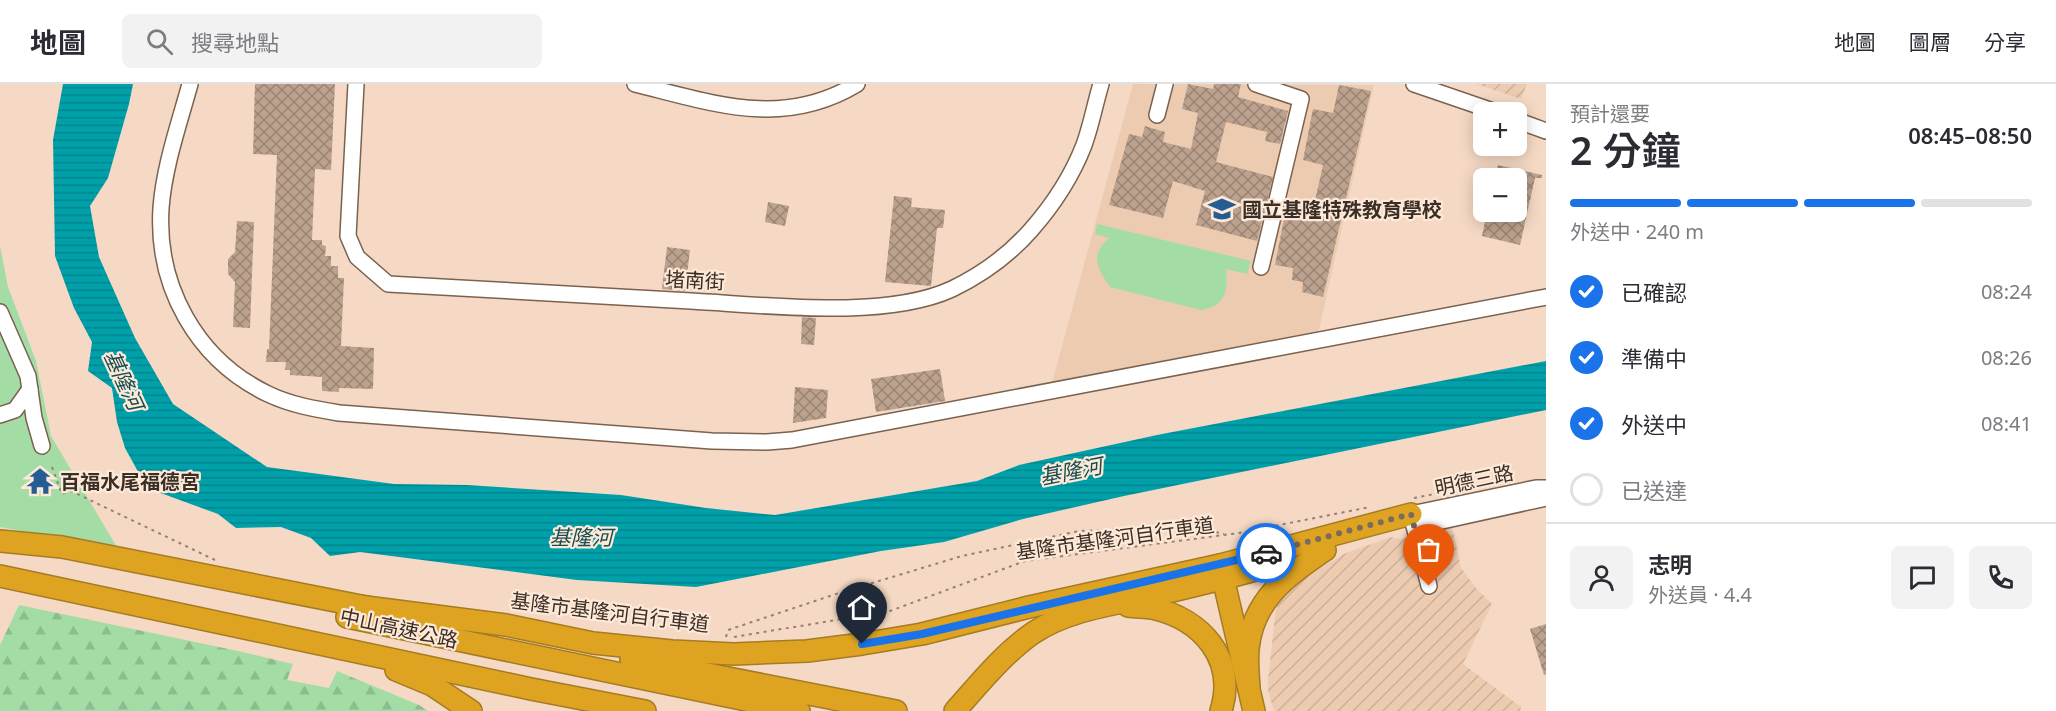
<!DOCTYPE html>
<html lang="zh-TW">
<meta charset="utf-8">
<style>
body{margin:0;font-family:"Noto Sans","Noto Sans TC",sans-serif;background:#f2f2f3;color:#2b2b33;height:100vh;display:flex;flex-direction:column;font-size:22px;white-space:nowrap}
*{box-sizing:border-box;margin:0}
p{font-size:20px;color:#7c7c81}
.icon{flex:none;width:33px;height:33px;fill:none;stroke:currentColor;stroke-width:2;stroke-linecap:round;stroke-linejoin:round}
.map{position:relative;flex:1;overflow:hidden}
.details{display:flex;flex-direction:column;background:#fff;width:510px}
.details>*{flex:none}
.controls{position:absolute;left:1473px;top:18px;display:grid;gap:12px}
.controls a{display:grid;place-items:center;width:54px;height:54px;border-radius:9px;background:#fff;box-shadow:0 3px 15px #0003;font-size:30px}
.pin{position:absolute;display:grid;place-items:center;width:51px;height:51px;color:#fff;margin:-62px -26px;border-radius:50% 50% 50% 0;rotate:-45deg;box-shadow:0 0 6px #0007}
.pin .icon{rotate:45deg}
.courier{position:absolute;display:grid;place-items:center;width:60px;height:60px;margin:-30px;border:4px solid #1a73e8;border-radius:50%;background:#fff;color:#222;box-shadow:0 2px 8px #0007}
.summary em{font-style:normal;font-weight:600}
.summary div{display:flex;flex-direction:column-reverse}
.summary{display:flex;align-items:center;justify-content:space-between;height:102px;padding:0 24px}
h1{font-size:39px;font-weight:600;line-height:45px}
.bar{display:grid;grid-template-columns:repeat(4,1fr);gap:9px 6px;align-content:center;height:72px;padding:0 24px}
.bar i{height:8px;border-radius:4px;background:#e1e1e2}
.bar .current{background:#1a73e8}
.bar p{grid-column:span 4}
.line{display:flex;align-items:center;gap:15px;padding:0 24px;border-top:2px solid #e1e1e2}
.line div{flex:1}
.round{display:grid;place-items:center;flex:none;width:63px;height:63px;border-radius:9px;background:#f2f2f3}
ol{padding:0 24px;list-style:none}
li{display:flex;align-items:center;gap:18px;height:66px}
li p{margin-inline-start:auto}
li .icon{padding:6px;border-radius:50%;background:#1a73e8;color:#fff;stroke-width:4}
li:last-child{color:#7c7c81}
li i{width:33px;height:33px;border:3px solid #e1e1e2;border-radius:50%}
header{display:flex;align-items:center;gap:36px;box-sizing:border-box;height:84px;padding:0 30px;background:#fff;border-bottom:2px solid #e1e1e2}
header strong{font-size:28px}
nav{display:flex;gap:33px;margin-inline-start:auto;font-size:21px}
.search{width:420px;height:54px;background:#f2f2f3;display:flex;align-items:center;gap:15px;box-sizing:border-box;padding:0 21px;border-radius:9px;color:#7c7c81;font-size:22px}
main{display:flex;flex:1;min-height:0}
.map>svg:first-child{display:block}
.industrial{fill:url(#industrial-furrows)}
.built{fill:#edcbb1}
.forest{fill:url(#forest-firs)}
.park{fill:#a3dca5}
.water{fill:url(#water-rules)}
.building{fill:url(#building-cross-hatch)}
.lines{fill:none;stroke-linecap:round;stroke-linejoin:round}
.minor-casing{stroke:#7a624f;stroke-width:18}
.highway-casing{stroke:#a57b23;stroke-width:24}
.path{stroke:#948173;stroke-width:2;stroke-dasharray:3 4.5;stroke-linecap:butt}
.minor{stroke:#fff;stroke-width:15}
.highway{stroke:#dea421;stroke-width:21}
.done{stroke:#7b6a5e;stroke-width:6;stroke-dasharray:0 10.8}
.route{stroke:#1a73e8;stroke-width:8}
.labels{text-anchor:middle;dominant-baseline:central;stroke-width:4.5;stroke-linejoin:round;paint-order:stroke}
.poi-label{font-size:20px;font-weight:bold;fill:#3a2f27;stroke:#fee8d7;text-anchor:start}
.street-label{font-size:20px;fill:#3a2f27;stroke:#fee8d7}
.water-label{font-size:21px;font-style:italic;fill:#164d51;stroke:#fee8d7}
</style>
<header>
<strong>地圖</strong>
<div class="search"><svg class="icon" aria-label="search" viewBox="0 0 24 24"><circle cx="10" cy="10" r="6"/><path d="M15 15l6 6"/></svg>搜尋地點</div>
<nav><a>地圖</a><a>圖層</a><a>分享</a></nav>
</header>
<main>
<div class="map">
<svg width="1546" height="627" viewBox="0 0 1546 627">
<defs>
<pattern id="industrial-furrows" width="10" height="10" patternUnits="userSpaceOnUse" patternTransform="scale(1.5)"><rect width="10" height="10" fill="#edcbb1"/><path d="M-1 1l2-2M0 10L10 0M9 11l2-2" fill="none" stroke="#ccaf98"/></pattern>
<pattern id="forest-firs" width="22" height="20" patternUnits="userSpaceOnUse" patternTransform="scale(1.5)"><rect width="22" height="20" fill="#a3dca5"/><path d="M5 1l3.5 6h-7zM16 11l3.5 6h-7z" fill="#8dbd8e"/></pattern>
<pattern id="water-rules" width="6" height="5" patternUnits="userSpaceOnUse" patternTransform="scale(1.5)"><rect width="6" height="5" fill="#00a0aa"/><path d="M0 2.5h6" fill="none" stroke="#03838a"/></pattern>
<pattern id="building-cross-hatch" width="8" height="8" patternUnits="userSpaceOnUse" patternTransform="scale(1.5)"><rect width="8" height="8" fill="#bca28e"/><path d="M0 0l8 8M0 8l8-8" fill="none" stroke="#9a8474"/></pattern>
</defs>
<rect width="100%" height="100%" fill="#f5d9c4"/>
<g class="industrial">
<polygon points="1476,0 1527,0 1521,15"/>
<polygon points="1452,442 1461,484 1476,504 1492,520 1463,580 1521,623 1520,627 1274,627 1268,607 1268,596 1275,532 1277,522 1282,512 1296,498 1346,469 1391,453 1400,455"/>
</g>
<polygon class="built" points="1133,0 1374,1 1318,250 1052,299"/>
<polygon class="forest" points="19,521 238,567 293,580 287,596 329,604 337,587 419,621 428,627 0,627 0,561"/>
<g class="park">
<path d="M1097 140 1251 177 1247 190 1226 185C1228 207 1226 221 1201 226L1110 203C1098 185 1089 171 1109 154L1095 150Z"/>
<polygon points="0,162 8,203 36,277 51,352 118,465 0,443"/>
</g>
<polygon class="water" points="63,0 133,0 129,20 108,94 90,122 99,173 135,254 173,320 267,383 394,400 467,401 621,411 706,424 775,431 977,397 1019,381 1157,351 1546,277 1546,326 1124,412 1023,435 944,458 881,467 696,503 577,496 360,468 330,472 311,454 281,443 236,444 218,430 147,404 125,364 117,338 112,304 88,287 92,258 74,224 55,172 53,56"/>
<g class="building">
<polygon points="255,0 335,0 331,86 315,85 312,156 322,156 322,161 326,162 325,172 331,172 331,182 338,182 338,194 344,194 341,262 374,264 373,305 339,304 339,308 322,307 322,293 290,291 290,286 285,286 286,278 266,278 267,265 269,265 277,71 253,70"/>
<polygon points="1188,0 1213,5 1214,0 1241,0 1238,13 1288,27 1280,60 1265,57 1267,48 1226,38 1216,78 1273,93 1257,157 1196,141 1205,107 1173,97 1163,134 1109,121 1129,50 1142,53 1145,42 1165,48 1163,58 1191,65 1198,29 1182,25"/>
<polygon points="1339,1 1371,7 1323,213 1302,208 1303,198 1292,196 1293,184 1275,181 1285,130 1311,134 1323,81 1303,76 1313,25 1333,29"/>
<polygon points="1498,81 1542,91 1542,94 1535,94 1520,161 1482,152 1487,128 1516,128 1516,94 1495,94"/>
<polygon points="894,112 912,114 911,123 945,126 943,144 937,144 931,202 885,198"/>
<polygon points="768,118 789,122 785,142 765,138"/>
<polygon points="237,137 254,138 250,244 233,243 235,198 228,190 228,175 235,168"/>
<polygon points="667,163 690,166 685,207 662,205"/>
<polygon points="802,233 816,234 814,261 801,260"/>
<polygon points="940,285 945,317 876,328 871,295"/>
<polygon points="795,303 828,306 826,334 793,339"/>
<polygon points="1546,540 1546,590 1544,591 1530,545"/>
</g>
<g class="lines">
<defs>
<g id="minor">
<path d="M190 0C179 40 164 83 161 124 156 203 197 276 268 310 291 321 315 325 339 329L712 357 767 358 792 356 1546 213"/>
<path d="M356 0 348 152 357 173 388 200C489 206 590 211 691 217 765 221 885 236 952 205 983 190 1009 171 1031 146 1053 121 1072 92 1084 61 1091 42 1095 20 1101 0"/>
<path d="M635 0C713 19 782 45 857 0"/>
<polyline points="1256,0 1301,15 1261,183"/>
<polyline points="1414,0 1496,28"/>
<polyline points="1157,31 1165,0"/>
<polyline points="1516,36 1546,47"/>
<polyline points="0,228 28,292 34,334 42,362"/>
<polyline points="0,331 15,326 30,305"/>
<polyline points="1415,443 1546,414"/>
<polyline points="1429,502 1411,430 1536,404 1546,404"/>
</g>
<g id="highway">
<polyline points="0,457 62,463 371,524"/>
<polyline points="1220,481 1254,627"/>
<polyline points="0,492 531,605 645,627"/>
<polyline points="358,522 506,541 593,559 672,567 734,570 807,567 862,560 922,550 1029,523 1220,481 1411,430"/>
<path d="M1128 522C1136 523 1144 523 1152 524 1202 535 1237 575 1221 627"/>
<polyline points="347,533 799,627"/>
<polyline points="631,575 896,627"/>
<polyline points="396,586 432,601 471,627"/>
<path d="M1249 603C1248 591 1247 578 1248 565 1253 515 1287 492 1325 466"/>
<path d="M955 627C979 600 1003 570 1033 549 1066 527 1109 521 1147 513 1186 504 1224 495 1263 484"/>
</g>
</defs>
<use href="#minor" class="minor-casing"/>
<use href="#highway" class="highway-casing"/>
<g class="path">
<polyline points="52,383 62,410 71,407 215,476"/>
<polyline points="1414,414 1491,399"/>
<polyline points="726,553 728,546 839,509 962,472 1079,447 1197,443 1224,450"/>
<polyline points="734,553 890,527 1025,477 1239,449 1370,423"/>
</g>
<use href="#minor" class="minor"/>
<use href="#highway" class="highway"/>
</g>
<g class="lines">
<polyline class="done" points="1266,469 1411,430 1429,502"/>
<polyline class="route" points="862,560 922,550 1266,469"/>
</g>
<defs>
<symbol id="school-bare" viewBox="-9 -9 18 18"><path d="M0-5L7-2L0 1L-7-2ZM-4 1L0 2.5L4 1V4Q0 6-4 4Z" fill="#255c94" stroke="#fee8d7" stroke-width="2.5" paint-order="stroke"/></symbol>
<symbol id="temple-bare" viewBox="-9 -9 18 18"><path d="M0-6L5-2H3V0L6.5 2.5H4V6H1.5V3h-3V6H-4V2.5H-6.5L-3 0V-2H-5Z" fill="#255c94" stroke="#fee8d7" stroke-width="2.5" paint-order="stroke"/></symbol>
</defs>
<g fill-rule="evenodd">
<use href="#school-bare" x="1203" y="106" width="38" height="38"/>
<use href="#temple-bare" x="21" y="378" width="38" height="38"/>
</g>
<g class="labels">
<g class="poi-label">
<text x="1242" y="125">國立基隆特殊教育學校</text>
<text x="60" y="397">百福水尾福德宮</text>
</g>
<g class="street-label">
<text transform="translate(695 196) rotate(3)">堵南街</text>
<text transform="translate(1474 396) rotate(-12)">明德三路</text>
<text transform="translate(1115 454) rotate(-8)">基隆市基隆河自行車道</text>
<text transform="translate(610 528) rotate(7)">基隆市基隆河自行車道</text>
<text transform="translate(399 544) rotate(12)">中山高速公路</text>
</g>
<g class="water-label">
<text transform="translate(124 296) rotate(65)">基隆河</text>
<text transform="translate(1071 387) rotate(-11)">基隆河</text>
<text x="581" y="453">基隆河</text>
</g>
</g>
</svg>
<div class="controls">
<a>+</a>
<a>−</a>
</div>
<div class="pin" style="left:1429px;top:502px;background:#ea580c"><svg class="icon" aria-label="bag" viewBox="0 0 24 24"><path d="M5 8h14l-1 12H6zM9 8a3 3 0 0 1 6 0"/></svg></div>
<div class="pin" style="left:862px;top:560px;background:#1f2937"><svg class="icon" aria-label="home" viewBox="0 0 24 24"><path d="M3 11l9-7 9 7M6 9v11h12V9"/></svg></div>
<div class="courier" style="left:1266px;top:469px"><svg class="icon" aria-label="car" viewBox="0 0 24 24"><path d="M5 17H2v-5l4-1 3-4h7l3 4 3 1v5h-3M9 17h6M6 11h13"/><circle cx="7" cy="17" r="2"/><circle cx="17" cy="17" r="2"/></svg></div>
</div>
<section class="details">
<div class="summary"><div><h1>2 分鐘</h1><p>預計還要</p></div><em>08:45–08:50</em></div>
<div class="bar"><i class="current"></i><i class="current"></i><i class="current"></i><i></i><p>外送中 · 240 m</p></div>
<ol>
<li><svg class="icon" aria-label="check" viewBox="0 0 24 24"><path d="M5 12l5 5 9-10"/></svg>已確認<p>08:24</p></li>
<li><svg class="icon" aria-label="check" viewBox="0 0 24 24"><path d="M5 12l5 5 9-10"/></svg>準備中<p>08:26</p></li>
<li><svg class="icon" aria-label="check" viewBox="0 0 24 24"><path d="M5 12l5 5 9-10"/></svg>外送中<p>08:41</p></li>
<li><i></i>已送達</li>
</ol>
<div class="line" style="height:108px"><a class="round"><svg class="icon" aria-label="person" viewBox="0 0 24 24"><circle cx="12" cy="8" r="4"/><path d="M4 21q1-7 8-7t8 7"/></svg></a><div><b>志明</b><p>外送員 · 4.4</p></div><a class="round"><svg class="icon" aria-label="chat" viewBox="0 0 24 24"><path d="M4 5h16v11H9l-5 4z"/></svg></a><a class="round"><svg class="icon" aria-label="phone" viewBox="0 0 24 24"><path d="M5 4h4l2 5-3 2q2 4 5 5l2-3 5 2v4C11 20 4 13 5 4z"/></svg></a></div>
</section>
</main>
